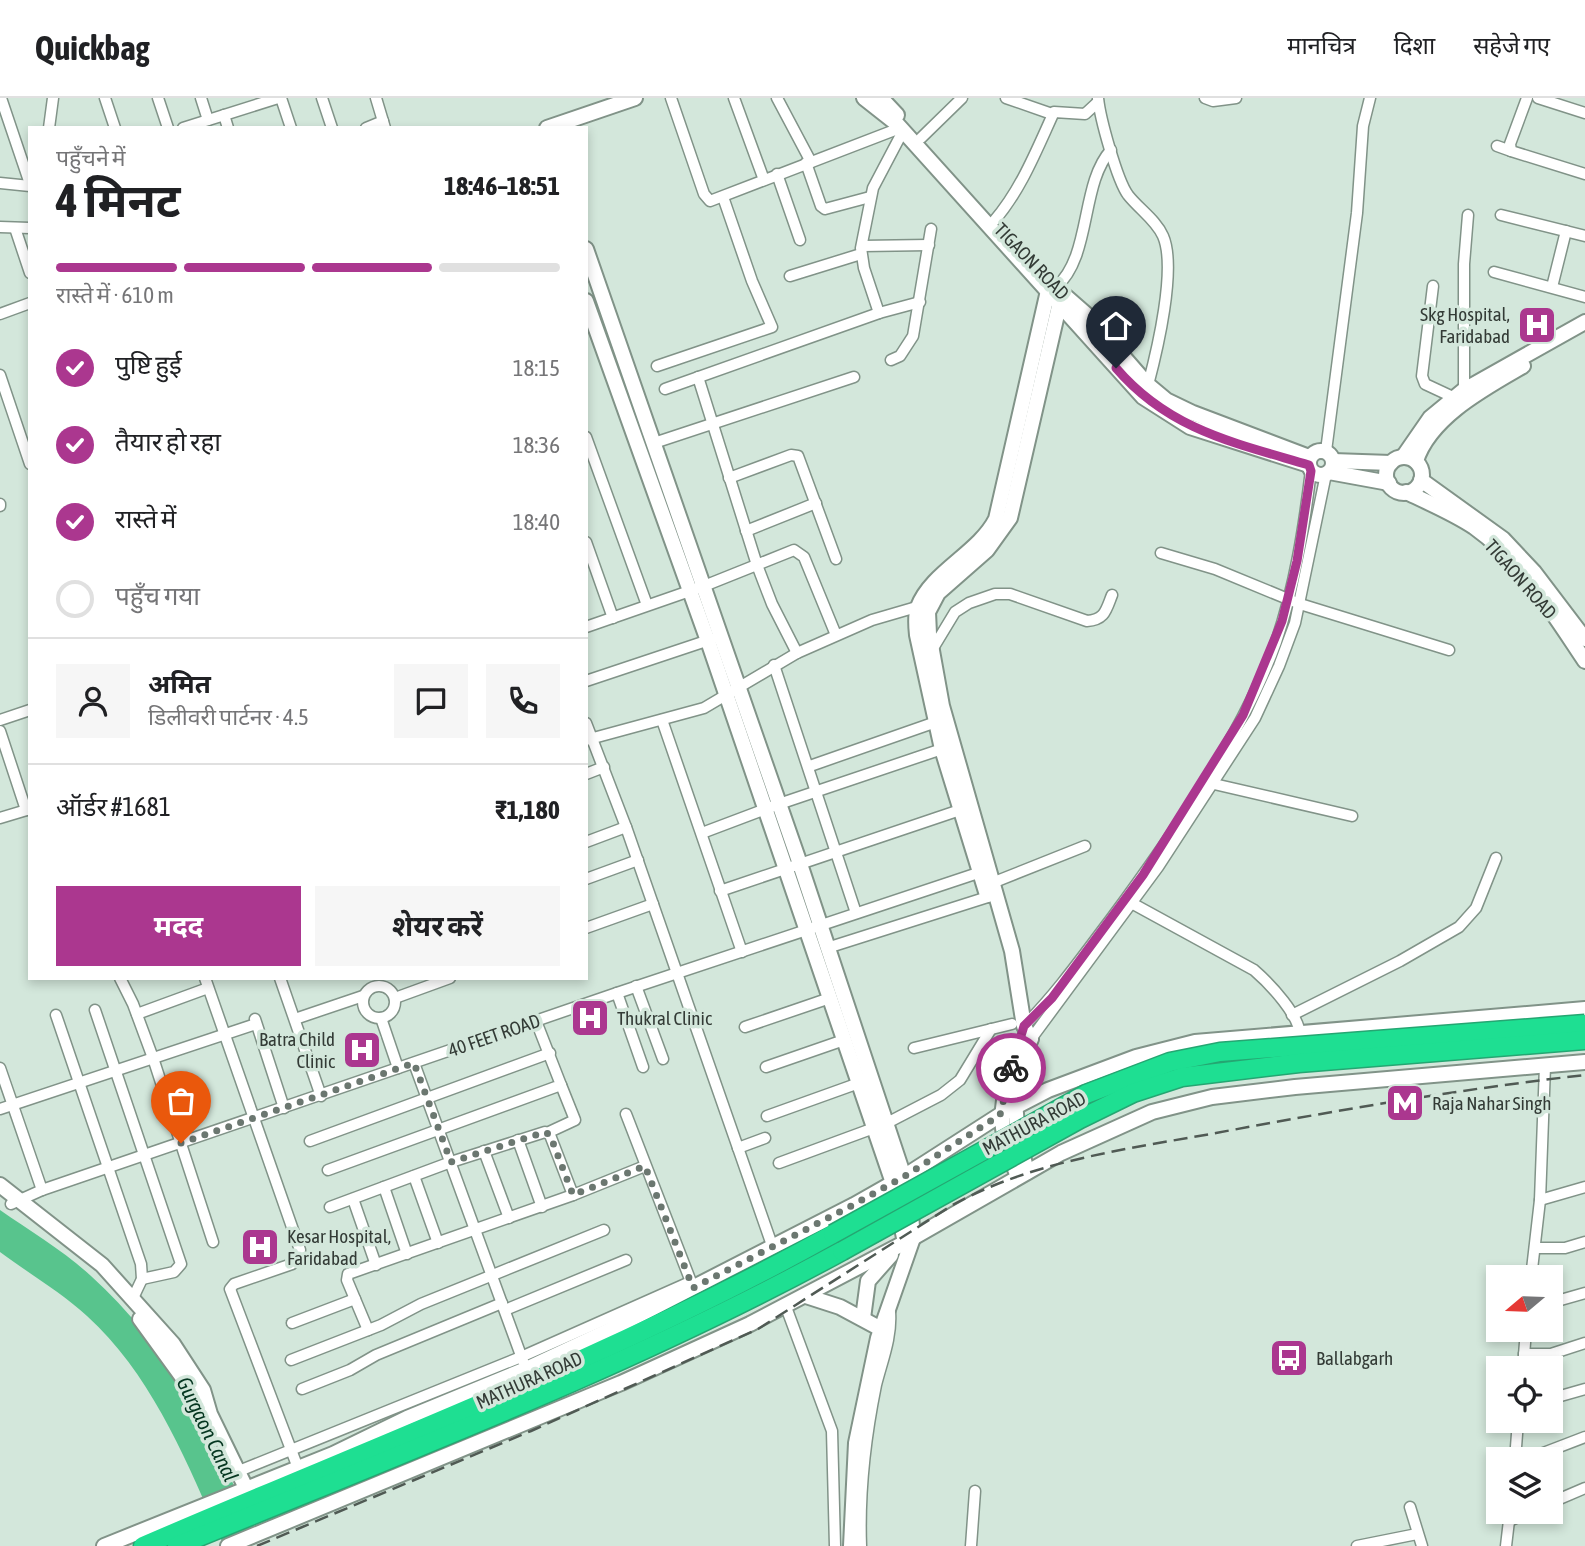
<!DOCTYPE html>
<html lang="hi">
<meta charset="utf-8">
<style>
body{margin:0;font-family:"Asap Condensed","Noto Sans Devanagari",sans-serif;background:#f6f6f6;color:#202124;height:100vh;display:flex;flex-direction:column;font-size:26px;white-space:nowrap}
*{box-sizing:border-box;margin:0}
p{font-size:23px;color:#757577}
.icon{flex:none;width:38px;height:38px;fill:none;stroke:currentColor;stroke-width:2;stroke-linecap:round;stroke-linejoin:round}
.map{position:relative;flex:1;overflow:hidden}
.drawer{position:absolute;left:28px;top:28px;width:560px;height:854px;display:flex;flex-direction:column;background:#fff;border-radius:0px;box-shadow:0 4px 10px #0003}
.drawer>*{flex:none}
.needle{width:46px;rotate:251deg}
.buttons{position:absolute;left:1486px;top:1167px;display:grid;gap:14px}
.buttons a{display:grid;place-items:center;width:77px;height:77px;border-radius:0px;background:#fff;box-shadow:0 4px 10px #0003;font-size:35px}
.pin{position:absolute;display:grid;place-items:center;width:60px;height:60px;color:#fff;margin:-72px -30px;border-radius:50% 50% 50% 0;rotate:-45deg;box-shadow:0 0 7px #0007}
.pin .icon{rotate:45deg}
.courier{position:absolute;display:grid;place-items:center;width:70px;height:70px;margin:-35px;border:5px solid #ab378f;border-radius:50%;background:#fff;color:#222;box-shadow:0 2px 9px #0007}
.head em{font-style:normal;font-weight:700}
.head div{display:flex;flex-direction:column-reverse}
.head{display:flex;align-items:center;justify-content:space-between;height:119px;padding:0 28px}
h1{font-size:46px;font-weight:700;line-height:52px}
.bar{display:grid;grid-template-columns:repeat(4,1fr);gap:10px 7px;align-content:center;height:84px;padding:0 28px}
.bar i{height:9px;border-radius:5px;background:#e0e0e0}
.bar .active{background:#ab378f}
.bar p{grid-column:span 4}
.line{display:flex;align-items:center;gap:18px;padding:0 28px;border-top:2px solid #e0e0e0}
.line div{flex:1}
.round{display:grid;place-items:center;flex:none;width:74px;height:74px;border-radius:0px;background:#f6f6f6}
ol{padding:0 28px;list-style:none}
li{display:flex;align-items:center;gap:21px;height:77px}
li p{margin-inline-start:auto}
li .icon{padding:7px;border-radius:50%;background:#ab378f;color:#fff;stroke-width:4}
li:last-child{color:#757577}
li i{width:38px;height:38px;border:4px solid #e0e0e0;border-radius:50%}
.action{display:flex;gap:14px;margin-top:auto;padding:14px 28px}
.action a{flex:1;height:80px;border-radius:0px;background:#ab378f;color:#fff;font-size:28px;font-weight:700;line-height:80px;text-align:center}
.action a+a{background:#f6f6f6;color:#202124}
header{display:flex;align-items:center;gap:42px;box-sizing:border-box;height:98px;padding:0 35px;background:#fff;border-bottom:2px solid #e0e0e0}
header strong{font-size:33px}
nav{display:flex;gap:38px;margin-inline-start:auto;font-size:24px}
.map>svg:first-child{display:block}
.water{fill:#58c48d}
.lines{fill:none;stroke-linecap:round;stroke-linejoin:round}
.street-casing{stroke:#819388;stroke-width:13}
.secondary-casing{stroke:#819388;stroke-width:18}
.highway-casing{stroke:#25a672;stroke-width:21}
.street{stroke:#fff;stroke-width:10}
.secondary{stroke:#fff;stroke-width:14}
.highway{stroke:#1edf92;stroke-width:18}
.rail{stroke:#505a54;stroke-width:2.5;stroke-dasharray:14 7;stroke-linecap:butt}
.highway-bridge-casing{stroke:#25a672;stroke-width:21;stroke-linecap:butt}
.highway-bridge{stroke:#1edf92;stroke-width:18}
.done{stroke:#6b7770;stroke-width:7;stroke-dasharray:0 12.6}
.route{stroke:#ab378f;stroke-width:9}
.labels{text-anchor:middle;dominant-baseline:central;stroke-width:7;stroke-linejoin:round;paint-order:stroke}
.street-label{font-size:19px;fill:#333b36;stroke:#d3e7db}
.poi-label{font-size:19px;fill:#333b36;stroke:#d3e7db;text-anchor:start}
.water-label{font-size:21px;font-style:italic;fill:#053620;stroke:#d3e7db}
</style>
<header>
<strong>Quickbag</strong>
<nav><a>मानचित्र</a><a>दिशा</a><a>सहेजे गए</a></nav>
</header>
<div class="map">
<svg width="1585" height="1448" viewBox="0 0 1585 1448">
<rect width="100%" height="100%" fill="#d3e7db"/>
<path class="water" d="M0 1112C30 1133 64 1153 91 1178 170 1249 213 1342 257 1436L224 1448C188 1367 154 1279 87 1218 61 1194 28 1175 0 1154Z"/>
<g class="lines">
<defs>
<g id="street">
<polyline points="1,0 30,86"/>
<polyline points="105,0 115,30"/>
<polyline points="158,0 168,30"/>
<polyline points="201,0 208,22"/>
<polyline points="281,0 291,30"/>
<polyline points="322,0 332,30"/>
<polyline points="376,0 385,30"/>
<polyline points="671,0 704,96 710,103 900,30"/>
<polyline points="734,0 764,82"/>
<polyline points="777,0 811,64"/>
<polyline points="1006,0 1052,16"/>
<path d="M1098 0C1100 20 1117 82 1128 97 1139 111 1156 122 1163 138 1177 170 1157 253 1148 287"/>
<polyline points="1205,0 1213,3 1236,0"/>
<polyline points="1527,0 1510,46 1511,53 1585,76"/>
<polyline points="1538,0 1585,15"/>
<polyline points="224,17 228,30"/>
<polyline points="49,30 53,0"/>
<polyline points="183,30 278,0"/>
<polyline points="366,30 383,23"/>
<polyline points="921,40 962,0"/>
<polyline points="1497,48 1511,53"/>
<polyline points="806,65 821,108 825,111 870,99"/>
<polyline points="777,76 800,142"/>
<polyline points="0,85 30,88"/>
<polyline points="1501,117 1585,138"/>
<path d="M994 123C1021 92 1037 51 1054 14L1085 16 1098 4"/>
<polyline points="0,129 30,130"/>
<polyline points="15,130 30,175"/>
<polyline points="862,148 929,147"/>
<polyline points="1494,174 1585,199"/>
<polyline points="790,178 861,156"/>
<polyline points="1433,188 1422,278 1425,286 1455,300"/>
<path d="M1056 189C1092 158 1080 86 1111 52"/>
<polyline points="1552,189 1566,133"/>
<polyline points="879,215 864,170 861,150 873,90 903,33"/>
<polyline points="0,216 30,205"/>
<polyline points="891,262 900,258 913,238 931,131"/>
<polyline points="657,268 772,229 752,183 723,99"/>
<polyline points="0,277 30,366"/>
<polyline points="698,279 757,467 772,506 797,555"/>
<polyline points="665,291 879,215 920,204"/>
<polyline points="1464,292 1464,166 1468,117"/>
<polyline points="586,339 647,507"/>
<polyline points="654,345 854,279"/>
<polyline points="1326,353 1357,115 1363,28 1370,0"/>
<polyline points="729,380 791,357 798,358 836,461"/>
<polyline points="0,406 0,408"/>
<polyline points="746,433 816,405"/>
<polyline points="586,444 613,520"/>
<polyline points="1161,455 1215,471 1300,506 1449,552"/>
<polyline points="586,529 704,488 794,452 804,459 836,537"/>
<path d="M932 552 955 514 969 505 995 496H1010L1087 523C1105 522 1106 512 1112 497"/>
<polyline points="774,567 856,815"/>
<polyline points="586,583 712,541"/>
<polyline points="0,622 30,612"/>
<polyline points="662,622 742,854"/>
<polyline points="586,625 626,729 773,1150"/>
<polyline points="0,633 26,712"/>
<polyline points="586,642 704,610 797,555 872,522 920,508"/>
<polyline points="810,668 936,624"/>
<polyline points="586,676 604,669"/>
<polyline points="1214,686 1352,718"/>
<polyline points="0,720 30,711"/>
<polyline points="702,735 779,706 942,651"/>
<polyline points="586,744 626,729"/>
<polyline points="586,781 638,762"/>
<polyline points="992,785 1085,748"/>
<polyline points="720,793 960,712"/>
<path d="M1126 802 1254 872C1269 885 1302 919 1300 940"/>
<polyline points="586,830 653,806"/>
<polyline points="827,850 994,797"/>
<polyline points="120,880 133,906 153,960 213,1144"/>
<polyline points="205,880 300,1152 299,1160 292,1166 234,1186 230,1191 298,1370"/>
<polyline points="280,880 321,998"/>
<circle cx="379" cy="904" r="16"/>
<polyline points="636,888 663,961"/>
<polyline points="617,895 643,969"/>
<polyline points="395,900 450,880"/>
<polyline points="95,912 181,1166 174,1174 142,1181"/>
<polyline points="137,916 208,890"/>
<polyline points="56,917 141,1166 142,1181 133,1200"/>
<polyline points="1292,917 1400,863 1459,829 1476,810 1496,760"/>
<polyline points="381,920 398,970"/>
<polyline points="255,921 284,1010"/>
<polyline points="295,921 363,898"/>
<path d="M1024 928C1057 895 1083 858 1111 821 1170 741 1243 637 1276 544 1295 488 1304 430 1311 372"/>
<polyline points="745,929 830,900"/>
<polyline points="1031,941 1158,769 1255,620 1279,568 1295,525 1326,376"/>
<polyline points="914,950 1012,926"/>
<polyline points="414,965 523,1263"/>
<polyline points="766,969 844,942"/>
<polyline points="0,970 42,1092"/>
<polyline points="0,1011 256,926"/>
<polyline points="626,1016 693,1189"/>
<polyline points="767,1018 859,985"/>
<polyline points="887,1025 941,997 960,982 991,931"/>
<polyline points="547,1035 575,1022 561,987"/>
<polyline points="518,1042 542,1109"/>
<polyline points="310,1043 550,955"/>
<polyline points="738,1050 765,1040"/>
<polyline points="484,1053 509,1120"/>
<polyline points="779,1065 874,1030"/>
<polyline points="328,1072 561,987 536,923"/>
<polyline points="414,1078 438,1145"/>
<polyline points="384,1089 407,1156"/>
<polyline points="353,1101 376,1167"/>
<polyline points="1540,1102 1585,1089"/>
<polyline points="11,1106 42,1092 617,895 984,773"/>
<polyline points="330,1109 451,1064 545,1034 550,1037 573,1097"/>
<polyline points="1535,1150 1565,1150 1585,1144"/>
<polyline points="1531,1180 1540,1102 1545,968"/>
<polyline points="1550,1205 1585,1195"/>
<polyline points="786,1209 832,1333 835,1448"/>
<polyline points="505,1212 626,1162"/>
<polyline points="292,1225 355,1201"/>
<polyline points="368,1232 347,1182 348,1176 573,1097 645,1068"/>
<polyline points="1524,1256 1551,1256 1585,1245"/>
<polyline points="291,1262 381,1227 421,1206 604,1132"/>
<polyline points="1523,1270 1526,1232"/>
<polyline points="302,1291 350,1272 376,1257 502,1205"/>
<polyline points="1550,1301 1585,1291"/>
<polyline points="1515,1362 1518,1323"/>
<polyline points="1525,1362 1585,1339"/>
<polyline points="239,1373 521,1259 690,1184"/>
<polyline points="1550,1405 1585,1390"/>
<polyline points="1410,1409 1422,1448"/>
<polyline points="1509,1423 1530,1414"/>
<path d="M861 1448C859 1394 865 1341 876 1287 882 1263 892 1239 890 1214"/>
<polyline points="971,1448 975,1393"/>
<polyline points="1357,1448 1417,1436"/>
<polyline points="1506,1448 1510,1414"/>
</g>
<g id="secondary">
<polyline points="864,0 897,26 1143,299 1190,329 1309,367"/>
<polyline points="881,0 897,17"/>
<polyline points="547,30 635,0"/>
<polyline points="586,151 800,766 906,1085"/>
<polyline points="1055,189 1087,217 1148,287 1166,302 1193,315 1309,359"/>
<polyline points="586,203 708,543 893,1085 906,1150"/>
<circle cx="1321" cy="365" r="12"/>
<polyline points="1403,359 1430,320 1464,292 1585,224"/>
<circle cx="1404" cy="377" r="18"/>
<polyline points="1333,363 1391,365"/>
<path d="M1416 363C1430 319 1485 290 1523 268"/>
<polyline points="1329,374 1389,385"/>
<polyline points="1421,382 1503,441 1534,474 1585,541"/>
<path d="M1406 394C1429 405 1453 415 1474 429 1521 462 1554 517 1585 563"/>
<path d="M987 797 942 651 917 537C916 528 915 518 918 509 931 474 979 455 996 421L1050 184"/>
<path d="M1009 979C997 1024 1002 1037 1018 1079"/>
<path d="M1027 1074C1015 1029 1007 984 1031 941L1024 928 1012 853 942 608 929 536 928 514 938 495 987 452 1010 420 1062 195"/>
<polyline points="0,1087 102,1167 173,1246 203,1292 210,1316 246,1390"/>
<polyline points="806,1198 840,1209 881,1231"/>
<polyline points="863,1220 868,1183 891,1157"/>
<polyline points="140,1221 206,1312"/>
<polyline points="104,1448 333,1356 407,1320 526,1271 618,1228 854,1107 905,1078 1000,1017 1048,992 1136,959 1195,944 1585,911"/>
<polyline points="228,1448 621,1285 750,1226 904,1145 1061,1055 1152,1014 1212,999 1295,989 1585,964"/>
<polyline points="851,1448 856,1345 878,1240 913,1140 910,1105"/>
</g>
<g id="highway">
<path d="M143 1448C374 1348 613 1259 833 1136"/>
<path d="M177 1448C400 1356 630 1269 842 1153"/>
</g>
</defs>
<use href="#street" class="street-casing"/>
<use href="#secondary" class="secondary-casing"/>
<use href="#highway" class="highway-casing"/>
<use href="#street" class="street"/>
<use href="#secondary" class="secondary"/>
<use href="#highway" class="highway"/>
<path class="rail" d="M257 1448 531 1333 758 1231 951 1108C1031 1063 1127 1051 1216 1035 1339 1012 1461 991 1585 977"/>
<defs>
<g id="highway-bridge">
<polyline points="833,1136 1086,996 1170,964 1220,954 1585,926"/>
<polyline points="842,1153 1080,1021 1133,995 1182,979 1299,965 1585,942"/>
</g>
</defs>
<use href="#highway-bridge" class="highway-bridge-casing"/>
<use href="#highway-bridge" class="highway-bridge"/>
</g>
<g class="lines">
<polyline class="done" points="181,1045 414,965 451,1064 545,1034 550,1037 573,1097 645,1068 693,1190 853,1107 905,1078 1000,1017 1011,970"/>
<path class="route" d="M1011 970 1024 928 1052 900 1143 777 1243 617 1282 523 1297 463 1311 373 1309 367C1235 345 1169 332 1116 270"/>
</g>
<defs>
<symbol id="hospital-square" viewBox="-11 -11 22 22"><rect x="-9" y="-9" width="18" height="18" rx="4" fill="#ab378f" stroke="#d3e7db"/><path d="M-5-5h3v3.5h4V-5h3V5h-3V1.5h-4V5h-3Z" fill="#fff"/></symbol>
<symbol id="metro-square" viewBox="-11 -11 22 22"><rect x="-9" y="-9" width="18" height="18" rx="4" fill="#ab378f" stroke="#d3e7db"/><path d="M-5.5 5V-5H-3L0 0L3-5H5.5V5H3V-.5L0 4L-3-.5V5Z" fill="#fff"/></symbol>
<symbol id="bus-square" viewBox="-11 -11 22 22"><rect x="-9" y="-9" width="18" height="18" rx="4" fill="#ab378f" stroke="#d3e7db"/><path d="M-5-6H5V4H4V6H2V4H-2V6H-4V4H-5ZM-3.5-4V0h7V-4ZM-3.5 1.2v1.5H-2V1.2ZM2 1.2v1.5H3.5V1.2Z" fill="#fff"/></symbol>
</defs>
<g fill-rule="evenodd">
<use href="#hospital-square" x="1515" y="205" width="44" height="44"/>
<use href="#hospital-square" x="568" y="898" width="44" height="44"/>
<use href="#hospital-square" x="340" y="930" width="44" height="44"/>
<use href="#metro-square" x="1383" y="983" width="44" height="44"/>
<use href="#hospital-square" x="238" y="1127" width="44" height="44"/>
<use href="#bus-square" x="1267" y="1238" width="44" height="44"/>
</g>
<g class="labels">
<g class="street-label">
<text transform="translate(1032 163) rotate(46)">TIGAON ROAD</text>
<text transform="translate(1521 481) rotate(49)">TIGAON ROAD</text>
<text transform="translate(494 937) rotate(-19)">40 FEET ROAD</text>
<text transform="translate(1034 1025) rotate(-28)">MATHURA ROAD</text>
<text transform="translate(529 1282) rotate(-24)">MATHURA ROAD</text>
</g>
<g class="poi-label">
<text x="1510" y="216" text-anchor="end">Skg Hospital,<tspan x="1510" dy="22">Faridabad</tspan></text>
<text x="617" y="920">Thukral Clinic</text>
<text x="335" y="941" text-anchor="end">Batra Child<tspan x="335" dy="22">Clinic</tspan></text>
<text x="1432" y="1005">Raja Nahar Singh</text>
<text x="287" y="1138">Kesar Hospital,<tspan x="287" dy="22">Faridabad</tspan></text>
<text x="1316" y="1260">Ballabgarh</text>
</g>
<g class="water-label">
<text transform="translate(208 1331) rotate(64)">Gurgaon Canal</text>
</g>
</g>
</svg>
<div class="buttons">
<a><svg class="needle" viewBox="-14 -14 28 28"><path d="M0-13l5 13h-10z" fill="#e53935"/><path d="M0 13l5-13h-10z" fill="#757577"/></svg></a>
<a><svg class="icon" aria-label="locate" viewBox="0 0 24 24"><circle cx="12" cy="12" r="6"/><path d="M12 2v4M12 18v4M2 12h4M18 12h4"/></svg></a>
<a><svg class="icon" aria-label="layers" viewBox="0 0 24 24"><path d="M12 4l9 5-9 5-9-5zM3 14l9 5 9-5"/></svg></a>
</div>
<div class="pin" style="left:181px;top:1045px;background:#ea580c"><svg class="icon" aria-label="bag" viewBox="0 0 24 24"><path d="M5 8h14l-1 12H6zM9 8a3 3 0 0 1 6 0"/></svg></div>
<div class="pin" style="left:1116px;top:270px;background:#1f2937"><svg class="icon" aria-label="home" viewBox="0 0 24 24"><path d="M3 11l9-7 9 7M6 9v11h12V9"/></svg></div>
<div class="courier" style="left:1011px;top:970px"><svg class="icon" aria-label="bike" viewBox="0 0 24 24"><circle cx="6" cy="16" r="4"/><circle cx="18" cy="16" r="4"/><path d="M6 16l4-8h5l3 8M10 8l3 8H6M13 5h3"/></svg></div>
<section class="drawer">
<div class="head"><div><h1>4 मिनट</h1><p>पहुँचने में</p></div><em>18:46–18:51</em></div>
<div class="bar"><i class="active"></i><i class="active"></i><i class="active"></i><i></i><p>रास्ते में · 610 m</p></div>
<ol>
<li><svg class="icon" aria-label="check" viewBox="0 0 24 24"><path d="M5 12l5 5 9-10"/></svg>पुष्टि हुई<p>18:15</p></li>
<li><svg class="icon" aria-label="check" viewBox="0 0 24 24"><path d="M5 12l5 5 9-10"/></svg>तैयार हो रहा<p>18:36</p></li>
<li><svg class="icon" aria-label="check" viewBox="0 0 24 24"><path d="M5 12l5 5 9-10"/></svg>रास्ते में<p>18:40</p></li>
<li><i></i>पहुँच गया</li>
</ol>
<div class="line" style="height:126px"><a class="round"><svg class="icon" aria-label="person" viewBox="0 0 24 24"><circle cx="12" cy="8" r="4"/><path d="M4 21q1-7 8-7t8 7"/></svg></a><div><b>अमित</b><p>डिलीवरी पार्टनर · 4.5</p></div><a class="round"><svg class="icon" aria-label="chat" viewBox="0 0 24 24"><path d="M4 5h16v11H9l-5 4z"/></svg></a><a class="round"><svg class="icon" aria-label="phone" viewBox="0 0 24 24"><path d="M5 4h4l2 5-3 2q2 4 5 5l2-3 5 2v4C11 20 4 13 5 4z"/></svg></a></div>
<div class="line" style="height:91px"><div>ऑर्डर #1681</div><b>₹1,180</b></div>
<div class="action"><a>मदद</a><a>शेयर करें</a></div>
</section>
</div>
